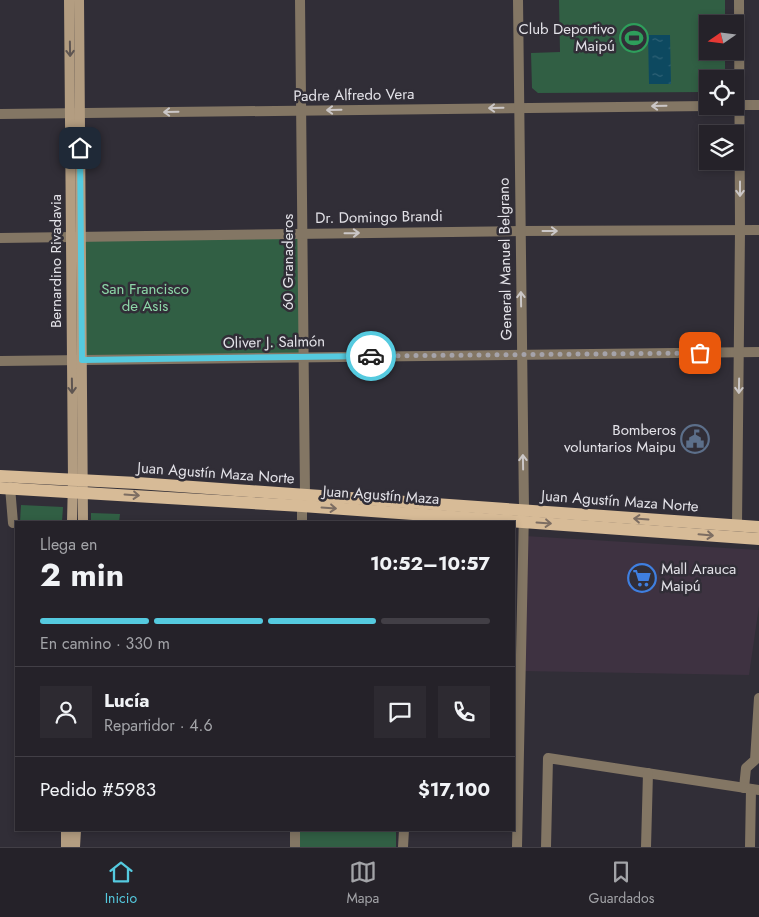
<!DOCTYPE html>
<html lang="es">
<meta charset="utf-8">
<style>
body{margin:0;font-family:Jost,sans-serif;background:#2d2a31;color:#f1f3f6;height:100vh;display:flex;flex-direction:column;font-size:19px;white-space:nowrap}
*{box-sizing:border-box;margin:0}
p{font-size:16px;color:#a3a4a8}
.icon{flex:none;width:28px;height:28px;fill:none;stroke:currentColor;stroke-width:2;stroke-linecap:round;stroke-linejoin:round}
.map{position:relative;flex:1;overflow:hidden}
.panel{position:absolute;left:15px;top:521px;width:500px;height:310px;display:flex;flex-direction:column;background:#252229;border-radius:0px;box-shadow:0 2px 8px #0003,0 0 0 1px #423f46}
.panel>*{flex:none}
.needle{width:32px;rotate:256deg}
.tools{position:absolute;left:699px;top:15px;display:grid;gap:10px}
.tools a{display:grid;place-items:center;width:45px;height:45px;border-radius:0px;background:#252229;box-shadow:0 2px 8px #0003,0 0 0 1px #423f46;font-size:25px}
.pin{position:absolute;display:grid;place-items:center;width:42px;height:42px;color:#fff;margin:-21px;border-radius:10px;box-shadow:0 2px 8px #0006}
.courier{position:absolute;display:grid;place-items:center;width:50px;height:50px;margin:-25px;border:4px solid #55cadf;border-radius:50%;background:#fff;color:#222;box-shadow:0 1px 6px #0007}
.headline em{font-style:normal;font-weight:700}
.headline div{display:flex;flex-direction:column-reverse}
.headline{display:flex;align-items:center;justify-content:space-between;height:85px;padding:0 25px}
h1{font-size:32px;font-weight:700;line-height:38px}
.bar{display:grid;grid-template-columns:repeat(4,1fr);gap:8px 5px;align-content:center;height:60px;padding:0 25px}
.bar i{height:6px;border-radius:4px;background:#423f46}
.bar .active{background:#55cadf}
.bar p{grid-column:span 4}
.line{display:flex;align-items:center;gap:12px;padding:0 25px;border-top:1px solid #423f46}
.line div{flex:1}
.round{display:grid;place-items:center;flex:none;width:52px;height:52px;border-radius:0px;background:#2d2a31}
.tabs{display:flex;justify-content:space-around;align-items:center;height:70px;border-top:1px solid #423f46;background:#252229;font-size:14px;color:#a3a4a8}
.tabs a{display:grid;justify-items:center;gap:2px}
.tabs .active{color:#55cadf}
.map>svg:first-child{display:block}
.commercial{fill:#3e3241}
.green{fill:#315f44}
.water{fill:url(#water-ripples)}
.lines{fill:none;stroke-linecap:round;stroke-linejoin:round}
.street{stroke:#837664;stroke-width:10}
.secondary{stroke:#b39d81;stroke-width:10}
.primary{stroke:#d7bb97;stroke-width:12}
.oneway{stroke:#5e5551}
.oneway2{stroke:#cbc7c7}
.oneway3{stroke:#7c6d62}
.done{stroke:#a5a3aa;stroke-width:5;stroke-dasharray:0 9}
.route{stroke:#55cadf;stroke-width:6}
.labels{text-anchor:middle;dominant-baseline:central;stroke-width:5;stroke-linejoin:round;paint-order:stroke}
.poi-label{font-size:15px;fill:#e3e2e8;stroke:#312e37;text-anchor:end}
.street-label{font-size:15px;fill:#e3e2e8;stroke:#312e37}
.park-label{font-size:15px;fill:#8dd7a8;stroke:#312e37}
</style>
<div class="map">
<svg width="759" height="847" viewBox="0 0 759 847">
<defs>
<pattern id="water-ripples" width="26" height="14" patternUnits="userSpaceOnUse" patternTransform="scale(1.25)"><rect width="26" height="14" fill="#0d4960"/><path d="M2 4q2-2 4 0t4 0M15 11q2-2 4 0t4 0" fill="none" stroke="#306377"/></pattern>
</defs>
<rect width="100%" height="100%" fill="#312e37"/>
<polygon class="commercial" points="525,536 759,550 759,606 749,675 522,671"/>
<g class="green">
<polygon points="559,0 725,0 725,24 708,24 708,51 725,51 725,79 708,79 707,92 538,93 532,88 531,53 560,52"/>
<polygon points="303,233 304,356 82,360 81,236"/>
<polygon points="21,505 63,507 62,522 20,522"/>
<polygon points="91,513 120,514 119,522 91,522"/>
<polygon points="296,830 396,830 396,847 295,847"/>
</g>
<polygon class="water" points="648,35 670,35 671,84 649,84"/>
<g class="lines">
<g class="street">
<polyline points="300,0 305,495 302,506 302,522"/>
<polyline points="735,105 759,105"/>
<polyline points="0,114 708,106"/>
<polyline points="0,238 520,231 759,230"/>
<polyline points="0,361 759,352"/>
<polyline points="10,487 13,523"/>
<polyline points="737,525 740,230 739,0"/>
<polyline points="744,788 746,768 755,760 759,698"/>
<polyline points="295,847 295,830"/>
<polyline points="403,847 404,830"/>
<polyline points="517,847 524,511 518,0"/>
<polyline points="546,847 548,758 759,790"/>
<polyline points="646,847 648,773"/>
<polyline points="750,847 751,789"/>
</g>
<g class="secondary">
<polyline points="69,0 73,480 72,522"/>
<polyline points="79,0 83,522"/>
<polyline points="66,847 66,830"/>
<polyline points="75,847 76,830"/>
</g>
<g class="primary">
<polyline points="0,476 137,483 759,527"/>
<polyline points="0,488 302,506 759,539"/>
</g>
</g>
<defs><path id="oneway-shaft" d="M-6 0H5M1.5-3L5.5 0L1.5 3" fill="none" stroke-width="1.6" stroke-linecap="round" stroke-linejoin="round" transform="scale(1.25)"/></defs>
<g class="oneway">
<use href="#oneway-shaft" transform="translate(70 49) rotate(89)"/>
<use href="#oneway-shaft" transform="translate(72 386) rotate(89)"/>
</g>
<g class="oneway2">
<use href="#oneway-shaft" transform="translate(659 106) rotate(179)"/>
<use href="#oneway-shaft" transform="translate(496 108) rotate(179)"/>
<use href="#oneway-shaft" transform="translate(334 110) rotate(179)"/>
<use href="#oneway-shaft" transform="translate(171 112) rotate(179)"/>
<use href="#oneway-shaft" transform="translate(740 189) rotate(90)"/>
<use href="#oneway-shaft" transform="translate(550 231)"/>
<use href="#oneway-shaft" transform="translate(352 233) rotate(-1)"/>
<use href="#oneway-shaft" transform="translate(521 299) rotate(-91)"/>
<use href="#oneway-shaft" transform="translate(739 386) rotate(91)"/>
<use href="#oneway-shaft" transform="translate(523 462) rotate(-91)"/>
</g>
<g class="oneway3">
<use href="#oneway-shaft" transform="translate(132 495) rotate(4)"/>
<use href="#oneway-shaft" transform="translate(329 508) rotate(4)"/>
<use href="#oneway-shaft" transform="translate(641 519) rotate(-176)"/>
<use href="#oneway-shaft" transform="translate(544 523) rotate(4)"/>
<use href="#oneway-shaft" transform="translate(706 535) rotate(5)"/>
</g>
<g class="lines">
<polyline class="done" points="371,356 700,353"/>
<polyline class="route" points="80,148 82,360 371,356"/>
</g>
<defs>
<symbol id="stadium-ring" viewBox="-11 -11 22 22"><circle r="9.5" fill="#312e37" stroke="#2e9e5b" stroke-width="1.5"/><path d="M0-5a6.5 5 0 1 0 0 10a6.5 5 0 1 0 0-10ZM-3.5-1.8h7v3.6h-7Z" fill="#2e9e5b"/></symbol>
<symbol id="civic-ring" viewBox="-11 -11 22 22"><circle r="9.5" fill="#312e37" stroke="#5c6f8a" stroke-width="1.5"/><path d="M-.6-6.5H3V-4.5H.6V-3L4-1V1h2V6H-6V1h2V-1L-.6-3ZM-1.2 2.5V6h2.4V2.5Z" fill="#5c6f8a"/></symbol>
<symbol id="supermarket-ring" viewBox="-11 -11 22 22"><circle r="9.5" fill="#312e37" stroke="#3f7fe0" stroke-width="1.5"/><path d="M-6-5.5h2.5l.6 2H6L4.5 2H-2.5L-4.4-4H-6ZM-1.5 3.2a1.3 1.3 0 1 0 .1 0ZM3 3.2a1.3 1.3 0 1 0 .1 0Z" fill="#3f7fe0"/></symbol>
</defs>
<g fill-rule="evenodd">
<use href="#stadium-ring" x="618" y="22" width="32" height="32"/>
<use href="#civic-ring" x="679" y="423" width="32" height="32"/>
<use href="#supermarket-ring" x="626" y="562" width="32" height="32"/>
</g>
<g class="labels">
<g class="poi-label">
<text x="615" y="29">Club Deportivo<tspan x="615" dy="17">Maipú</tspan></text>
<text x="676" y="430">Bomberos<tspan x="676" dy="17">voluntarios Maipu</tspan></text>
<text x="661" y="569" text-anchor="start">Mall Arauca<tspan x="661" dy="17">Maipú</tspan></text>
</g>
<g class="street-label">
<text transform="translate(354 95) rotate(-1)">Padre Alfredo Vera</text>
<text transform="translate(379 217) rotate(-1)">Dr. Domingo Brandi</text>
<text transform="translate(505 259) rotate(-91)">General Manuel Belgrano</text>
<text transform="translate(56 261) rotate(-90)">Bernardino Rivadavia</text>
<text transform="translate(288 262) rotate(-90)">60 Granaderos</text>
<text transform="translate(274 342) rotate(-1)">Oliver J. Salmón</text>
<text transform="translate(216 473) rotate(4)">Juan Agustín Maza Norte</text>
<text transform="translate(381 495) rotate(4)">Juan Agustín Maza</text>
<text transform="translate(620 501) rotate(4)">Juan Agustín Maza Norte</text>
</g>
<g class="park-label">
<text x="145" y="289">San Francisco<tspan x="145" dy="17">de Asis</tspan></text>
</g>
</g>
</svg>
<div class="tools">
<a><svg class="needle" viewBox="-14 -14 28 28"><path d="M0-13l5 13h-10z" fill="#e53935"/><path d="M0 13l5-13h-10z" fill="#a3a4a8"/></svg></a>
<a><svg class="icon" aria-label="locate" viewBox="0 0 24 24"><circle cx="12" cy="12" r="6"/><path d="M12 2v4M12 18v4M2 12h4M18 12h4"/></svg></a>
<a><svg class="icon" aria-label="layers" viewBox="0 0 24 24"><path d="M12 4l9 5-9 5-9-5zM3 14l9 5 9-5"/></svg></a>
</div>
<div class="pin" style="left:700px;top:353px;background:#ea580c"><svg class="icon" aria-label="bag" viewBox="0 0 24 24"><path d="M5 8h14l-1 12H6zM9 8a3 3 0 0 1 6 0"/></svg></div>
<div class="pin" style="left:80px;top:148px;background:#1f2937"><svg class="icon" aria-label="home" viewBox="0 0 24 24"><path d="M3 11l9-7 9 7M6 9v11h12V9"/></svg></div>
<div class="courier" style="left:371px;top:356px"><svg class="icon" aria-label="car" viewBox="0 0 24 24"><path d="M5 17H2v-5l4-1 3-4h7l3 4 3 1v5h-3M9 17h6M6 11h13"/><circle cx="7" cy="17" r="2"/><circle cx="17" cy="17" r="2"/></svg></div>
<section class="panel">
<div class="headline"><div><h1>2 min</h1><p>Llega en</p></div><em>10:52–10:57</em></div>
<div class="bar"><i class="active"></i><i class="active"></i><i class="active"></i><i></i><p>En camino · 330 m</p></div>
<div class="line" style="height:90px"><a class="round"><svg class="icon" aria-label="person" viewBox="0 0 24 24"><circle cx="12" cy="8" r="4"/><path d="M4 21q1-7 8-7t8 7"/></svg></a><div><b>Lucía</b><p>Repartidor · 4.6</p></div><a class="round"><svg class="icon" aria-label="chat" viewBox="0 0 24 24"><path d="M4 5h16v11H9l-5 4z"/></svg></a><a class="round"><svg class="icon" aria-label="phone" viewBox="0 0 24 24"><path d="M5 4h4l2 5-3 2q2 4 5 5l2-3 5 2v4C11 20 4 13 5 4z"/></svg></a></div>
<div class="line" style="height:65px"><div>Pedido #5983</div><b>$17,100</b></div>
</section>
</div>
<nav class="tabs">
<a class="active"><svg class="icon" aria-label="home" viewBox="0 0 24 24"><path d="M3 11l9-7 9 7M6 9v11h12V9"/></svg>Inicio</a>
<a><svg class="icon" aria-label="map" viewBox="0 0 24 24"><path d="M3 6l6-2 6 2 6-2v14l-6 2-6-2-6 2zM9 4v14M15 6v14"/></svg>Mapa</a>
<a><svg class="icon" aria-label="saved" viewBox="0 0 24 24"><path d="M7 4h10v16l-5-4-5 4z"/></svg>Guardados</a>
</nav>
